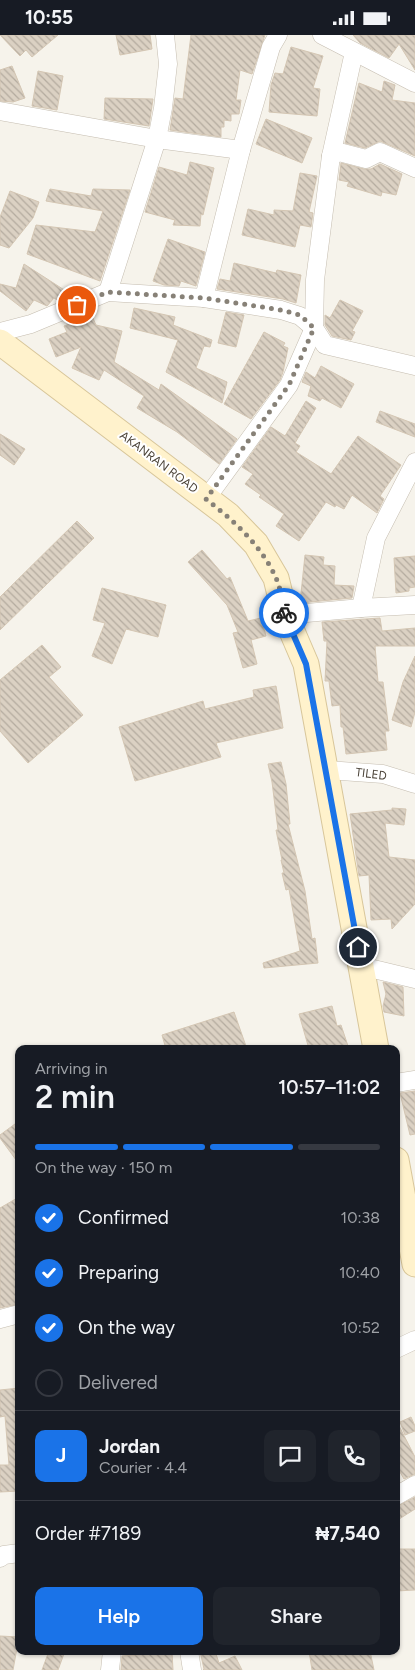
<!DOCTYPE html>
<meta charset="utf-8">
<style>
body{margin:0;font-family:Figtree,sans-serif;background:#20242c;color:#f1f3f6;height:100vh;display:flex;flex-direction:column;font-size:19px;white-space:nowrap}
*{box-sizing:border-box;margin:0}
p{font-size:16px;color:#9ea1a6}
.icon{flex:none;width:28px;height:28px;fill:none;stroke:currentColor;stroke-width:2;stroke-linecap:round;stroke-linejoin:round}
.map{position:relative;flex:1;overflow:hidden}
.drawer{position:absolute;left:15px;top:1010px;width:385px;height:610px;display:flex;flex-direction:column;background:#171b24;border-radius:10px;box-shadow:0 1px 4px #0004}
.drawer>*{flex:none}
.pin{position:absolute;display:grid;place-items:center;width:42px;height:42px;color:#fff;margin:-21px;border:2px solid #fff;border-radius:50%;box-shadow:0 1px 5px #0007}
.courier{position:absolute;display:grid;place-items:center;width:50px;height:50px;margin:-25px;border:4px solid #1a73e8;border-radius:50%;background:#fff;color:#222;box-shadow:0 1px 6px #0007}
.headline em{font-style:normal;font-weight:600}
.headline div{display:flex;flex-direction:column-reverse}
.headline{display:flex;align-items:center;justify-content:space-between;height:85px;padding:0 20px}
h1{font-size:32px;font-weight:600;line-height:38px}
.bar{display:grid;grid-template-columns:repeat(4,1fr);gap:8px 5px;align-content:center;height:60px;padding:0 20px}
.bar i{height:6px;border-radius:4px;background:#363941}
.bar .on{background:#1a73e8}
.bar p{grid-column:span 4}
.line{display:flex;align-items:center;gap:12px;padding:0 20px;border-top:1px solid #363941}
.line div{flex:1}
.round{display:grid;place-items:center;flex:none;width:52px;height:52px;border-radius:10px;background:#20242c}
ol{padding:0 20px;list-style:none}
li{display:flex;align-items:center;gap:15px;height:55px}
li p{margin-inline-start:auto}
li .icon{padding:5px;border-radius:50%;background:#1a73e8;color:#fff;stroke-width:4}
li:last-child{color:#9ea1a6}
li i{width:28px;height:28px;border:2px solid #363941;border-radius:50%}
.action{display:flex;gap:10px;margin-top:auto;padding:10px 20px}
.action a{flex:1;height:58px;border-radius:10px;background:#1a73e8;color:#fff;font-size:20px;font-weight:600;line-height:58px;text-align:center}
.action a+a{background:#20242c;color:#f1f3f6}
.status{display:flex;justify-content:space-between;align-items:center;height:35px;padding:0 25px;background:#171b24;direction:ltr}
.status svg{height:14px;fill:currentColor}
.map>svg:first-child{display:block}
.building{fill:url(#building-back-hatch);stroke:#d4c6b3}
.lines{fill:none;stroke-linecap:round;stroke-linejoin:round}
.minor-casing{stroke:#c5bdb0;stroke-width:19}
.secondary-casing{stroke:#d8c69a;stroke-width:27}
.minor{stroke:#fff;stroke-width:18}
.secondary{stroke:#fff2cc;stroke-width:25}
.done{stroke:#878177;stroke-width:5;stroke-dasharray:0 9}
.route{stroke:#1a73e8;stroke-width:6}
.labels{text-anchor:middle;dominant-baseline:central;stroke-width:4;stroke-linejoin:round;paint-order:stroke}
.street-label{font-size:12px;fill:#4b4338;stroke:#fff}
</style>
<div class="status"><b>10:55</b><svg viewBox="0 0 49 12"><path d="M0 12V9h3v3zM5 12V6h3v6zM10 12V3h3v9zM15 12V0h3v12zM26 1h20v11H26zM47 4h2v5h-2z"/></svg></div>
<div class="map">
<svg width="415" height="1635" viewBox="0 0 415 1635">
<defs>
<pattern id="building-back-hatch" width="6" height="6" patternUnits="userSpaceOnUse" patternTransform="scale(1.25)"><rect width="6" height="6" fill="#dbd1c3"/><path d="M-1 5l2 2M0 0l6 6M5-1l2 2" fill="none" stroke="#b4ab9f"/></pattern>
</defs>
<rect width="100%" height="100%" fill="#f6f3eb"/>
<g class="building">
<polygon points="0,0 58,0 32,22 26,15 20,21"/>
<polygon points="116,0 150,0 152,14 120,20"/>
<polygon points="191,0 265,0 252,39 240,35 236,65 241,65 239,79 231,79 231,86 224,85 224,92 221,92 221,102 170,95 175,63 183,64"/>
<polygon points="353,0 415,0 415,35 399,9 389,23 360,8"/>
<polygon points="291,12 323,21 313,53 320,54 317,81 269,77 271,50 275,38 283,39"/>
<polygon points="12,31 25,63 13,67 0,66 0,35"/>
<polygon points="38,36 63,41 57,75 32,71"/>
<polygon points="384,46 395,50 392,65 415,68 415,121 380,106 365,113 345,108 359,48 382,57"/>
<polygon points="105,63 153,64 149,91 104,84"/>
<polygon points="266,84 312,103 302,128 256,109"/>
<polygon points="190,127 214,133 203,180 201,179 200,191 173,190 175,185 145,177 159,132 187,140"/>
<polygon points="341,128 364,134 371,134 380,129 402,139 396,160 382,157 381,161 347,151 349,147 339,145"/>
<polygon points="300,138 317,141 309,177 313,178 311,192 300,190 295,212 242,200 248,174 274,180 274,175 293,176"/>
<polygon points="50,154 91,161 93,154 130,155 100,246 27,219 36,190 95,197 103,176 46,166"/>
<polygon points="10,156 39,167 33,183 9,213 0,210 0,182"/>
<polygon points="168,204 205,217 196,251 181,246 179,251 164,250 153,246"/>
<polygon points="234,228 276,238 277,235 301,240 296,268 283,264 217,254 220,244 230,246"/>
<polygon points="24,229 72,260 59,266 54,263 47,271 34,265 26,276 0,256 0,249 16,253"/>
<polygon points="340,265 363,276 352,296 355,297 351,305 332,301 325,290 325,280 330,283"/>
<polygon points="134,273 175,282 173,290 212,305 210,312 204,311 196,333 227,347 222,368 166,337 178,305 130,293"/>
<polygon points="226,277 244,280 236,312 218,308"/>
<polygon points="92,281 96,290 122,296 114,327 159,355 161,349 237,404 219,429 177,397 137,373 144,361 104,335 99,345 72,333 81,312 56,322 49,304 67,297 64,291"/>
<polygon points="264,297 285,308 283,311 288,313 283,337 280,345 251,384 224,369"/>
<polygon points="321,331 354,349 341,373 322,363 320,366 308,361 311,351 302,347 306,337 315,343"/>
<polygon points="306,366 316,373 295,408 300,411 296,417 331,439 358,401 401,430 380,461 384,464 377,478 352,460 344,474 336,470 335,472 326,467 299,506 276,491 284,479 259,462 261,460 245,449 253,439 242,432 271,392 285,401"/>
<polygon points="380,376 415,389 415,402 376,387"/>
<polygon points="0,399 25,414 14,430 0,420"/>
<polygon points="77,486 94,503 0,595 0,562"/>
<polygon points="202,515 227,544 230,542 248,586 261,583 266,601 251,605 257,629 243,633 233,598 238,597 227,570 188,527"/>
<polygon points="305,520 324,522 323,530 335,531 334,550 354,551 352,563 300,568"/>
<polygon points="415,521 415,552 409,553 409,556 396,558 394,523"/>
<polygon points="102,553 166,570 158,602 126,594 112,629 92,621 105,588 93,585"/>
<polygon points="380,583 382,596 415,593 415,611 375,611 378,647 383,647 389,696 385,696 387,715 346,719 343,692 341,692 340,670 332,671 329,646 325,646 327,606 324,606 322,587"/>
<polygon points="42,610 61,632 49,642 83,680 28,728 0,696 0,645"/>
<polygon points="415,621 415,677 411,692 392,685 403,647"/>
<polygon points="276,651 283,693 216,708 221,722 135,746 119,692 203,666 205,674 254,662 253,655"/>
<polygon points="281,727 286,749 290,789 288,789 305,856 312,904 315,903 318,928 264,933 263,928 300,916 289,854 286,855 282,838 284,838 281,825 282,825 276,795 278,795 272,747 268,729"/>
<polygon points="392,773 406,774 404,790 385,788 389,822 415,825 415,869 392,894 391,884 371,885 369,840 359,841 350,779 392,775"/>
<polygon points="383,947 403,952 404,981 384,977 383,971 386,959"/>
<polygon points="332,971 337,991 341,990 349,1014 309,1014 299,979"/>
<polygon points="234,977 247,1014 166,1014 162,1000"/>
<polygon points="415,1056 415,1099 410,1100 400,1058"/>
<polygon points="19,1086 19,1129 0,1103 0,1100"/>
<polygon points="19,1162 19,1269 0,1273 0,1173"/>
<polygon points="19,1353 19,1456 0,1457 0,1430 9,1430 5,1381 0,1382 0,1355"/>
<polygon points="411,1382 415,1391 415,1396 405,1400 400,1387"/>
<polygon points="396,1385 415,1422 415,1439 404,1444 396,1430"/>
<polygon points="415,1462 415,1474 396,1486 396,1472"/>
<polygon points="396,1514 415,1514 415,1555 396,1556"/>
<polygon points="0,1601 19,1602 13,1635 0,1635"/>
<polygon points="49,1616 65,1616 58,1635 42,1635"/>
<polygon points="200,1616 215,1616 219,1628 235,1621 242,1635 203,1635 204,1634"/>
<polygon points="309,1616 342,1616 343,1619 355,1616 370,1616 374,1635 312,1635"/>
<polygon points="172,1617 173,1635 121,1635 122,1621"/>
</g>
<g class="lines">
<defs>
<g id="minor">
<polyline points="322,0 415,48"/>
<polyline points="0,76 157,104 241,115"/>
<polyline points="331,121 339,117 366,124 380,117 415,133"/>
<polyline points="108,257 157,104 163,73 168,29 165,0"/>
<polyline points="204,263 241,115 271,12 278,0"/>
<polyline points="0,297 31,289 108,257 204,263 281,275 300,281 314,293 325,310 415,331"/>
<polyline points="206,464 289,350 314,293 315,245 331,121 354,17"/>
<polyline points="361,573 376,503 415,427"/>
<polyline points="285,580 361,573 415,570"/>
<polyline points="327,735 383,739 415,749"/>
<polyline points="361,931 415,944"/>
<polyline points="396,1048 415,1045"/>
<polyline points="0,1284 19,1279"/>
<polyline points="396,1314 415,1305"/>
<polyline points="396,1461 415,1450"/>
<polyline points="0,1523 4,1520 19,1518"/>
<polyline points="189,1616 192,1635"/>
<polyline points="110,1635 112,1616"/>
</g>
<g id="secondary">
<polyline points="0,307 228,480 256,509 276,543 285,580 306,629 376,1014"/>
<polyline points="396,1125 415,1229"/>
</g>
</defs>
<use href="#minor" class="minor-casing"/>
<use href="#secondary" class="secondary-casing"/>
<use href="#minor" class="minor"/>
<use href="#secondary" class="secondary"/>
</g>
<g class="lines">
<path class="done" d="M77 270 108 257 204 263 281 275 300 280 314 293 289 350 206 464C233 485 262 511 276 543 281 554 282 567 284 578"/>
<polyline class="route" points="284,578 306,629 358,912"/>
</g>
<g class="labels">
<g class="street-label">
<text transform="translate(159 427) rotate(37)">AKANRAN ROAD</text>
<text transform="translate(371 739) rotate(7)">TILED</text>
</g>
</g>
</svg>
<div class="pin" style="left:77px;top:270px;background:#ea580c"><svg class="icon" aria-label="bag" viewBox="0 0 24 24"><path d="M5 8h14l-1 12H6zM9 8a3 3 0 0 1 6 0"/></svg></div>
<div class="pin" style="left:358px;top:912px;background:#1f2937"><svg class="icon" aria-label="home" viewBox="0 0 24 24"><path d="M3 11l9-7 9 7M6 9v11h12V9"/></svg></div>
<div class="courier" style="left:284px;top:578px"><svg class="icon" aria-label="bike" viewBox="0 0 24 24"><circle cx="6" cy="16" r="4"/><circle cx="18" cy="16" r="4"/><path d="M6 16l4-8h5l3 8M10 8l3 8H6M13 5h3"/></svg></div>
<section class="drawer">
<div class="headline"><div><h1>2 min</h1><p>Arriving in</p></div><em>10:57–11:02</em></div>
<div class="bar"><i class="on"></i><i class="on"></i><i class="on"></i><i></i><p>On the way · 150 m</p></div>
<ol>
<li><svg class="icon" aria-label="check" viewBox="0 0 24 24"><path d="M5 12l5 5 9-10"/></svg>Confirmed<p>10:38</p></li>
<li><svg class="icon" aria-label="check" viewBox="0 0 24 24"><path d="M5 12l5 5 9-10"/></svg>Preparing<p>10:40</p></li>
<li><svg class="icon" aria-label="check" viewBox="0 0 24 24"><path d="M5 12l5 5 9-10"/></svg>On the way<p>10:52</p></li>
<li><i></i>Delivered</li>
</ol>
<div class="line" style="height:90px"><b class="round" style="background:#1a73e8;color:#fff">J</b><div><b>Jordan</b><p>Courier · 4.4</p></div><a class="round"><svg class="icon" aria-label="chat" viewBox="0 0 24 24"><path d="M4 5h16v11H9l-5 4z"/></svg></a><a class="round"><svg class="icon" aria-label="phone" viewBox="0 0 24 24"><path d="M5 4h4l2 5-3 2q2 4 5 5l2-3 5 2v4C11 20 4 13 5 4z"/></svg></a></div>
<div class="line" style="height:65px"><div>Order #7189</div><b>₦7,540</b></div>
<div class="action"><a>Help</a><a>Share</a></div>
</section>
</div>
